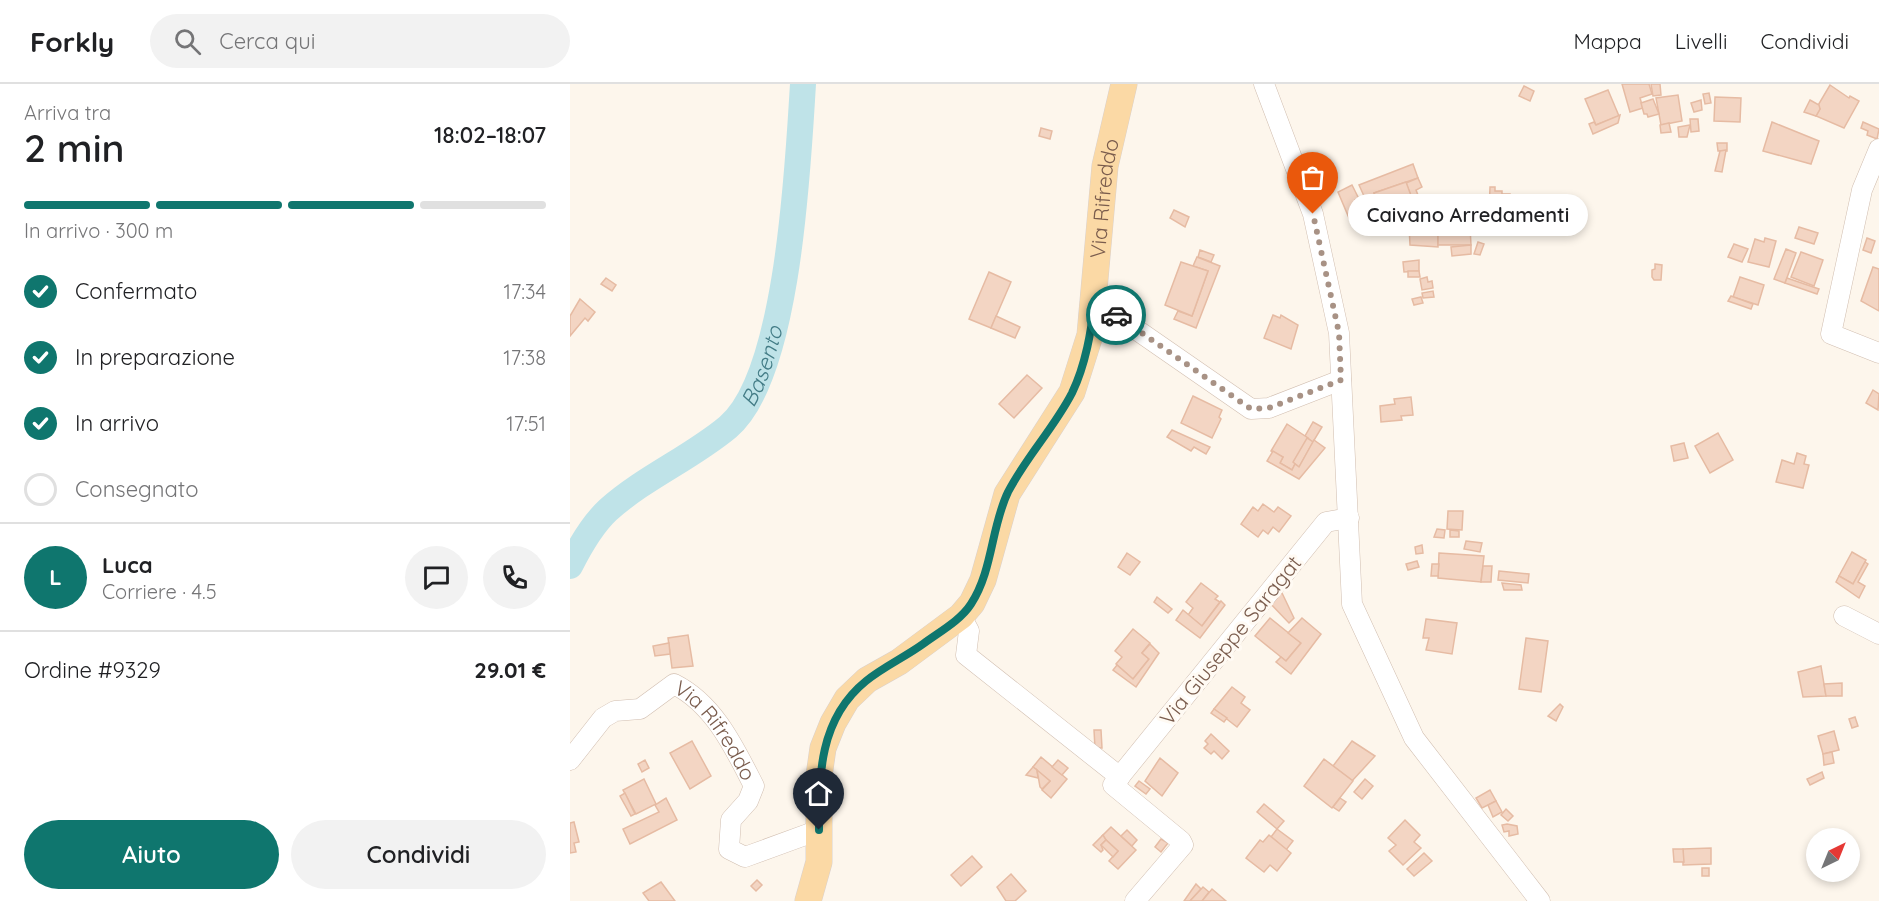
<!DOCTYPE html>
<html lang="it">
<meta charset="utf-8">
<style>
body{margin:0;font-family:Quicksand,sans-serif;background:#f2f2f2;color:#202124;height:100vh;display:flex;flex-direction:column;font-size:22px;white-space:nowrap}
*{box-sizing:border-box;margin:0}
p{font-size:20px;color:#757577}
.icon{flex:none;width:33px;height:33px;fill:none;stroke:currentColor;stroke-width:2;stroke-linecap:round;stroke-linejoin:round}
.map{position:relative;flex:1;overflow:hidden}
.details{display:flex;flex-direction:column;background:#fff;width:570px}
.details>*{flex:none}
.needle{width:39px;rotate:43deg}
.buttons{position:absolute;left:1236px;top:744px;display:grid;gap:12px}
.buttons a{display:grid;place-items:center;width:54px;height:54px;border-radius:50%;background:#fff;box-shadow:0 3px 9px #0003;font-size:30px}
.pin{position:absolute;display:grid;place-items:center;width:51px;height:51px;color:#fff;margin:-62px -26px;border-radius:50% 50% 50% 0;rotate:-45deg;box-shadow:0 0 6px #0007}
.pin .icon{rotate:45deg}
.courier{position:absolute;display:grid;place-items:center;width:60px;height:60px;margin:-30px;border:4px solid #0f766e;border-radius:50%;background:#fff;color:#222;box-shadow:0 2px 8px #0007}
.bubble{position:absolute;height:42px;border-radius:21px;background:#fff;box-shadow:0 3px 9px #0003;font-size:20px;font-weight:600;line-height:42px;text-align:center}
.headline em{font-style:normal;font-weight:600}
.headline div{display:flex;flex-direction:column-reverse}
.headline{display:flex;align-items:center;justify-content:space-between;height:102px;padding:0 24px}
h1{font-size:39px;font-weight:600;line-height:45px}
.bar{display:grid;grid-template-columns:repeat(4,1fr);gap:9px 6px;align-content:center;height:72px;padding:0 24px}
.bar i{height:8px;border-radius:4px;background:#e0e0e0}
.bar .current{background:#0f766e}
.bar p{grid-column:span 4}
.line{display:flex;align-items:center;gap:15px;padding:0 24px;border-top:2px solid #e0e0e0}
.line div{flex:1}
.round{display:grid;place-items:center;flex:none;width:63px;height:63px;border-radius:32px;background:#f2f2f2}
ol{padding:0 24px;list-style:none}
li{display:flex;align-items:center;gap:18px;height:66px}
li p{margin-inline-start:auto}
li .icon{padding:6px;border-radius:50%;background:#0f766e;color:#fff;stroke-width:4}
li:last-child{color:#757577}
li i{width:33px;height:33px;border:3px solid #e0e0e0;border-radius:50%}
.primary-button{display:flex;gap:12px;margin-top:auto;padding:12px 24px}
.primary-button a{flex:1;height:69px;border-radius:36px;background:#0f766e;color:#fff;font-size:24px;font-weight:600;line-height:69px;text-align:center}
.primary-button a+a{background:#f2f2f2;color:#202124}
header{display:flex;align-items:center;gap:36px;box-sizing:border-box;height:84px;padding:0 30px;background:#fff;border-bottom:2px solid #e0e0e0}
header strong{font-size:28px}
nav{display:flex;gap:33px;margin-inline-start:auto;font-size:21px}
.search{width:420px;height:54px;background:#f2f2f2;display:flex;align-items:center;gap:15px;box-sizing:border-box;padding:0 21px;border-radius:33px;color:#757577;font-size:22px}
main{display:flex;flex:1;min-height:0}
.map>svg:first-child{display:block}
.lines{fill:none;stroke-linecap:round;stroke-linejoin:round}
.river{stroke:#bfe3e8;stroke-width:26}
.building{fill:#f3d5c3;stroke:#e6bba3;stroke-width:1.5}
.minor-casing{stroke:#d1beb0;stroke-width:21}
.major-casing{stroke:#dad1cd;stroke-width:27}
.minor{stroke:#fff;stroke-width:20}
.major{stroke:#fbd9a5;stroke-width:26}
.done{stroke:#a89285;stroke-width:6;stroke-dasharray:0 10.8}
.route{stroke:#0f766e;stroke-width:8}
.labels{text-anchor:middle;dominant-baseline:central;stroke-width:6;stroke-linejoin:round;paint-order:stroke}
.street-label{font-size:21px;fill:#7a5c4d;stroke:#fffaf3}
.water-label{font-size:22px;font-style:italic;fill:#437c86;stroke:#fffaf3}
</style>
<header>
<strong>Forkly</strong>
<div class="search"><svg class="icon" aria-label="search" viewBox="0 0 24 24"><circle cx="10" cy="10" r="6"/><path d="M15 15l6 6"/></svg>Cerca qui</div>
<nav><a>Mappa</a><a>Livelli</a><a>Condividi</a></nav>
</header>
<main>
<section class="details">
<div class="headline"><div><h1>2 min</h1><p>Arriva tra</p></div><em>18:02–18:07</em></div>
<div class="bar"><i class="current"></i><i class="current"></i><i class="current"></i><i></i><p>In arrivo · 300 m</p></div>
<ol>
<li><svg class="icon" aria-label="check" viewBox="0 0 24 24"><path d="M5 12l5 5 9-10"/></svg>Confermato<p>17:34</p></li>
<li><svg class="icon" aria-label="check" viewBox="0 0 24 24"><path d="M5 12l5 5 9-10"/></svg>In preparazione<p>17:38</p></li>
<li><svg class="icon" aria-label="check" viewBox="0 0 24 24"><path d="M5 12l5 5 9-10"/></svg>In arrivo<p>17:51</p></li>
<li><i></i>Consegnato</li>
</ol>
<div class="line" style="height:108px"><b class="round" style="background:#0f766e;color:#fff">L</b><div><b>Luca</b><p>Corriere · 4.5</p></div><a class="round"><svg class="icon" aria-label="chat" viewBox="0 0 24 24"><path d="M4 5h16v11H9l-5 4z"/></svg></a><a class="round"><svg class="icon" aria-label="phone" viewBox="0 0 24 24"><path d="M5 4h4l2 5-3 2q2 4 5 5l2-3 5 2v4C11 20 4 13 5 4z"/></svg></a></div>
<div class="line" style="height:78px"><div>Ordine #9329</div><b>29.01 €</b></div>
<div class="primary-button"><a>Aiuto</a><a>Condividi</a></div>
</section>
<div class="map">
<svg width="1309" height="817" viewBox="0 0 1309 817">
<rect width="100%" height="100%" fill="#fdf6ec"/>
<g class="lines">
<path class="river" id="s1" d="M0 482C9 464 23 440 38 426 75 393 121 374 158 343 219 292 228 78 233 0"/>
</g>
<g class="building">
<polygon points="1052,0 1079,0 1082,10 1070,14 1073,24 1060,28"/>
<polygon points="1081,0 1090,0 1091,11 1083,12"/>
<polygon points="1260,1 1279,14 1280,12 1289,17 1274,44 1246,32 1250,25 1247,23"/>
<polygon points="954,2 964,7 960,17 949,12"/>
<polygon points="1038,6 1049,32 1026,41 1015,15"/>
<polygon points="1139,9 1141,19 1135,20 1133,10"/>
<polygon points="1108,11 1112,37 1091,41 1086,14"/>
<polygon points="1145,13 1171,14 1170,38 1144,37"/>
<polygon points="1083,15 1089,30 1078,33 1077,30 1074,30 1071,19"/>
<polygon points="1131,16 1132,26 1124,28 1121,19"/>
<polygon points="1240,16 1249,21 1250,25 1246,32 1234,28"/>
<polygon points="1050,31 1048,39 1023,50 1019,40 1024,38 1026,41"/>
<polygon points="1120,35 1128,35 1129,47 1121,48"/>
<polygon points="1202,38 1249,57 1241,80 1193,67"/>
<polygon points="1293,38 1309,45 1307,55 1297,51 1298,47 1291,44"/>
<polygon points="1099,39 1101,48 1091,49 1090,41"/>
<polygon points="1120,41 1117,53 1109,53 1108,43"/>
<polygon points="471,44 482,47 480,55 469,52"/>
<polygon points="1147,59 1157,59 1157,67 1148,67"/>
<polygon points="1156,66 1152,88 1145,87 1150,67"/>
<polygon points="843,80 848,94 804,109 815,137 818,135 821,141 808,147 796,144 785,116 794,112 789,101"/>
<polygon points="848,94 852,103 846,106 854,126 842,130 841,127 846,125 836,99"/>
<polygon points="836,98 846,125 815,137 804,109"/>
<polygon points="782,101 789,115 785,116 796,144 782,141 768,108"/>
<polygon points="920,103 925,103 925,107 932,107 932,110 940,110 939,126 931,126 931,130 919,129"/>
<polygon points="604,126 619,133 615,143 600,134"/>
<polygon points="868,133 868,139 839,141 839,134"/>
<polygon points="965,137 975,138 974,145 964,143"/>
<polygon points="868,139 868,163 840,161 839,141"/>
<polygon points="868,141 878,141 878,144 900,143 901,161 868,161"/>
<polygon points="1229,143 1248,149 1244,160 1225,154"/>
<polygon points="1195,154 1206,157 1199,183 1178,178 1185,155 1194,158"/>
<polygon points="1297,154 1305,157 1301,169 1293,166"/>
<polygon points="908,158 914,160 910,171 904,170"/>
<polygon points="1164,160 1178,165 1172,178 1158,173"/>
<polygon points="901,161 901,170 882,172 881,163"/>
<polygon points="1216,165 1226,169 1215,199 1204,195"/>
<polygon points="630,166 644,171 641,178 628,173"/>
<polygon points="1231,168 1253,176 1244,202 1221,193"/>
<polygon points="627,173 650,182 626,244 604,235 608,227 622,232 638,187 623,182"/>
<polygon points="849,176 849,187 834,188 833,178"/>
<polygon points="611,178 638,187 622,232 595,221"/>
<polygon points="1085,180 1092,181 1091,196 1084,196 1082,193 1082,186 1085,185"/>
<polygon points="1303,183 1309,185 1309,227 1291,217"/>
<polygon points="838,187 849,187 850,193 838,193"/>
<polygon points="419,188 441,198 421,244 399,235"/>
<polygon points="857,193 858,198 862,197 863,204 852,206 850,195"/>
<polygon points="1170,193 1194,201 1188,221 1163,213"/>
<polygon points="36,194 46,201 42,207 31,200"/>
<polygon points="1217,194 1249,205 1247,210 1215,199"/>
<polygon points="863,207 864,213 853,214 852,209"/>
<polygon points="1161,212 1183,220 1181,225 1158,217"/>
<polygon points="851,213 853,219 844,221 842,215"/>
<polygon points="10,215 25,228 18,237 15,234 0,252 0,232"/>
<polygon points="703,231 710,234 711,231 728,241 721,265 694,254"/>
<polygon points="426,232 450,243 445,254 421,244"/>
<polygon points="457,291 472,304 444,334 429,320"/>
<polygon points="1303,306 1309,310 1308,326 1296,319"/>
<polygon points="623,312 652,326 649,333 651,335 642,354 611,339"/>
<polygon points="841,313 843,331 831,332 832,336 811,338 810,322 825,320 824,315"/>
<polygon points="743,338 752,343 743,358 735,352"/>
<polygon points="717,340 738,354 722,386 710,379 713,373 701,367"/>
<polygon points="602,346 640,363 636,370 624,363 621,367 597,353"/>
<polygon points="1148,349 1163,376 1140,389 1125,362"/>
<polygon points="737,354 743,358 729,383 723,378"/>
<polygon points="744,356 755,364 729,395 697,377 703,367 713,373 710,379 722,386 725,380 729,383"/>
<polygon points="1114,359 1118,374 1104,377 1101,362"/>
<polygon points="1227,369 1236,372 1234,380 1239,381 1233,404 1206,398 1212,376 1224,380"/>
<polygon points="693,420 704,428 708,423 721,432 709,448 703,443 698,450 693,446 688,453 671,440 683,423 688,427"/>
<polygon points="878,427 893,427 892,446 877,445"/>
<polygon points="867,445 875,446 874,454 864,453"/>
<polygon points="880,446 889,447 889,453 880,453"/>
<polygon points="896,457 912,459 910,468 894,465"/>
<polygon points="852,461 853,469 846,470 845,463"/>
<polygon points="1282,468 1296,476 1283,500 1269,492"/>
<polygon points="557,469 570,478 560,491 548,483"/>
<polygon points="869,469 914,472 911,498 868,494"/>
<polygon points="847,477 849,483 838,486 836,480"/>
<polygon points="1295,478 1298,480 1288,498 1295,502 1289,514 1266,498 1269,492 1283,500"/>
<polygon points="862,480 869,480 868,492 861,492"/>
<polygon points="913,482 922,482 921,498 911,498"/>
<polygon points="929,487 959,490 958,499 928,496"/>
<polygon points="631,499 648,512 645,515 650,518 632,542 618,531 623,524 616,518"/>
<polygon points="932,499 951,501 952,506 934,506"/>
<polygon points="712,509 724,534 719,539 699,518"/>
<polygon points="587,513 602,525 598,529 584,518"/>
<polygon points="651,517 655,521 630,554 606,536 613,526 632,542"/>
<polygon points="700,534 731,559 716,577 685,552"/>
<polygon points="732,534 751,550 721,590 706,578 711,573 716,577 731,559 718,549"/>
<polygon points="856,535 887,539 882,570 856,566 859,554 853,554"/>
<polygon points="563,545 580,559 572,569 579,575 563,595 546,580 552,573 545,567"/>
<polygon points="118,551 123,582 102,584 98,554"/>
<polygon points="956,554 978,557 971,608 949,605"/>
<polygon points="99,559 100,570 85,572 83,562"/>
<polygon points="580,560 589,569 566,603 543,586 547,581 563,595 579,575 572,569"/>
<polygon points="1251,582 1256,612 1233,613 1228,588"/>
<polygon points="1272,599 1272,612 1256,612 1254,600"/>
<polygon points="662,603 675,613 671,619 680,626 667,643 644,625"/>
<polygon points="990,620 993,623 986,637 978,632"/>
<polygon points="644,625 657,634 654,638 641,629"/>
<polygon points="1285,633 1288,642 1282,644 1279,635"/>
<polygon points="524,646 531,646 532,664 525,664"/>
<polygon points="1264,647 1269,666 1253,670 1248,652"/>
<polygon points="641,650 659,667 652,675 644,667 641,670 634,664 638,660 635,657"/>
<polygon points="122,657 141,692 120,705 100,669"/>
<polygon points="782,657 805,672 782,697 763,682"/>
<polygon points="1262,668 1264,679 1254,681 1253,670"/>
<polygon points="471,673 497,695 481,714 472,706 480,697 463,683"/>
<polygon points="590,674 608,689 592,712 575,697"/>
<polygon points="754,675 783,697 762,724 734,702"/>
<polygon points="75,676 79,684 72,688 68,680"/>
<polygon points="488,676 498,684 492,691 482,683"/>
<polygon points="463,683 467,686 468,694 456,691"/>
<polygon points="467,686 480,697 472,705 470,703"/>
<polygon points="1252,688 1254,694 1240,701 1237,695"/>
<polygon points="74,695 86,720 66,730 53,706"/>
<polygon points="795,695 803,702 792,715 784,708"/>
<polygon points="569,697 580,705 576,710 565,702"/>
<polygon points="920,706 926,717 912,724 906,714"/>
<polygon points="55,709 65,730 61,732 50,712"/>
<polygon points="96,714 107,736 60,760 53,745 89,728 85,721"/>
<polygon points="770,714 776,718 769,727 763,723"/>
<polygon points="926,717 932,728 923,733 918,721"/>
<polygon points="694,720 714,737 707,745 687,728"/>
<polygon points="936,725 943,732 938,737 931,731"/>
<polygon points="835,736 850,751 844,758 851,764 833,781 819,767 826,761 818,754"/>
<polygon points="4,738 9,758 4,759 6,768 0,769 0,739"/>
<polygon points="937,740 947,742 948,750 939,752 939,747 934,748 932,741"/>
<polygon points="541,743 566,766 548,785 539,777 548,767 532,752"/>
<polygon points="707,745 723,757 716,766 701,753"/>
<polygon points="557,746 567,756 562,762 551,752"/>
<polygon points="533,751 536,756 531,761 533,766 531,768 523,761"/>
<polygon points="699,751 721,769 707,787 700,781 694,788 676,774 690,756 693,758"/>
<polygon points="591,755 598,759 591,768 585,763"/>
<polygon points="536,756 548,767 543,773 531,761"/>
<polygon points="1141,764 1141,780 1113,781 1113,765"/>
<polygon points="1103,765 1113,765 1114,778 1104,778"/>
<polygon points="854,769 862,777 844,792 837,785"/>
<polygon points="402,772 412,783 391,802 381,791"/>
<rect x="1132" y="784" width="7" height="8"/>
<polygon points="441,790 456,807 445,817 436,817 427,803"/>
<polygon points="187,796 192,801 186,807 181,802"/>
<polygon points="91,798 105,817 79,817 73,809"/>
<polygon points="626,800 631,805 620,817 614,817"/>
<polygon points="633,803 639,808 632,817 620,817"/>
<polygon points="642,805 656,817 632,817"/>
</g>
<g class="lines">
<defs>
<g id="minor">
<polyline points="694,0 743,130 769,249 782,520 844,654 970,817"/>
<polyline points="1309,65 1292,106 1261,250 1309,269"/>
<polyline points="525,217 681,325 699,324 771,296"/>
<polyline points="391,532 399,547 396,571 550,693"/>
<polyline points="1274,532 1309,550"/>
<path id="s2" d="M0 676 33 634 45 627 70 625 104 600C144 620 164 663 184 702L178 717 161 736 159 765 175 773 249 746"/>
<polyline points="565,817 613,761 611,757 543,701 756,438 779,434"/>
</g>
<g id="major">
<path id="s3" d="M238 817 249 778V692L253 664 263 639 277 615 297 596 329 578 391 532 402 519 413 496 437 410 502 308 520 251 535 82 554 0"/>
</g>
</defs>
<use href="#minor" class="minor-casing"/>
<use href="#major" class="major-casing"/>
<use href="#minor" class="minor"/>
<use href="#major" class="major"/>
</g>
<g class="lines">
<polyline class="done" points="546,231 681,325 699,324 771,296 769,249 743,130"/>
<path class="route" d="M249 746C249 691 249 635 296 597 313 583 335 573 353 560 369 548 390 537 401 520 423 486 421 443 438 408 456 373 484 344 502 309 516 280 521 247 525 217L546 231"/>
</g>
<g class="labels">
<g class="street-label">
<text stroke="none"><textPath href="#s3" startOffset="801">Via Rifreddo</textPath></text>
<text transform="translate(660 556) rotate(-51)">Via Giuseppe Saragat</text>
<text stroke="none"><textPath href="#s2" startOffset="198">Via Rifreddo</textPath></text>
</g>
<g class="water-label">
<text stroke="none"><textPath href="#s1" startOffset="285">Basento</textPath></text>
</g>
</g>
</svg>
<div class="buttons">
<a><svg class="needle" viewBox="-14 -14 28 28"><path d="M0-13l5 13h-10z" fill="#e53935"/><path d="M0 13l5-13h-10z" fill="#757577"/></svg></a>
</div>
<div class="pin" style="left:743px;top:130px;background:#ea580c"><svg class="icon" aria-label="bag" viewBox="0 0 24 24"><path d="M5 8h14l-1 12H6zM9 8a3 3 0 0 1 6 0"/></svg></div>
<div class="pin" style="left:249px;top:746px;background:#1f2937"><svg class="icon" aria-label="home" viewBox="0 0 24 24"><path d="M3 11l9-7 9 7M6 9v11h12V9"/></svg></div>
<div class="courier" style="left:546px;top:231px"><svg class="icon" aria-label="car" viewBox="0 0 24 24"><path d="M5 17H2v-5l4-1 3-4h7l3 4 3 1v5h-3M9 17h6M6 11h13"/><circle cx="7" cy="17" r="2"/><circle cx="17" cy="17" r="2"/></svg></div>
<div class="bubble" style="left:778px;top:110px;width:240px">Caivano Arredamenti</div>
</div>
</main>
